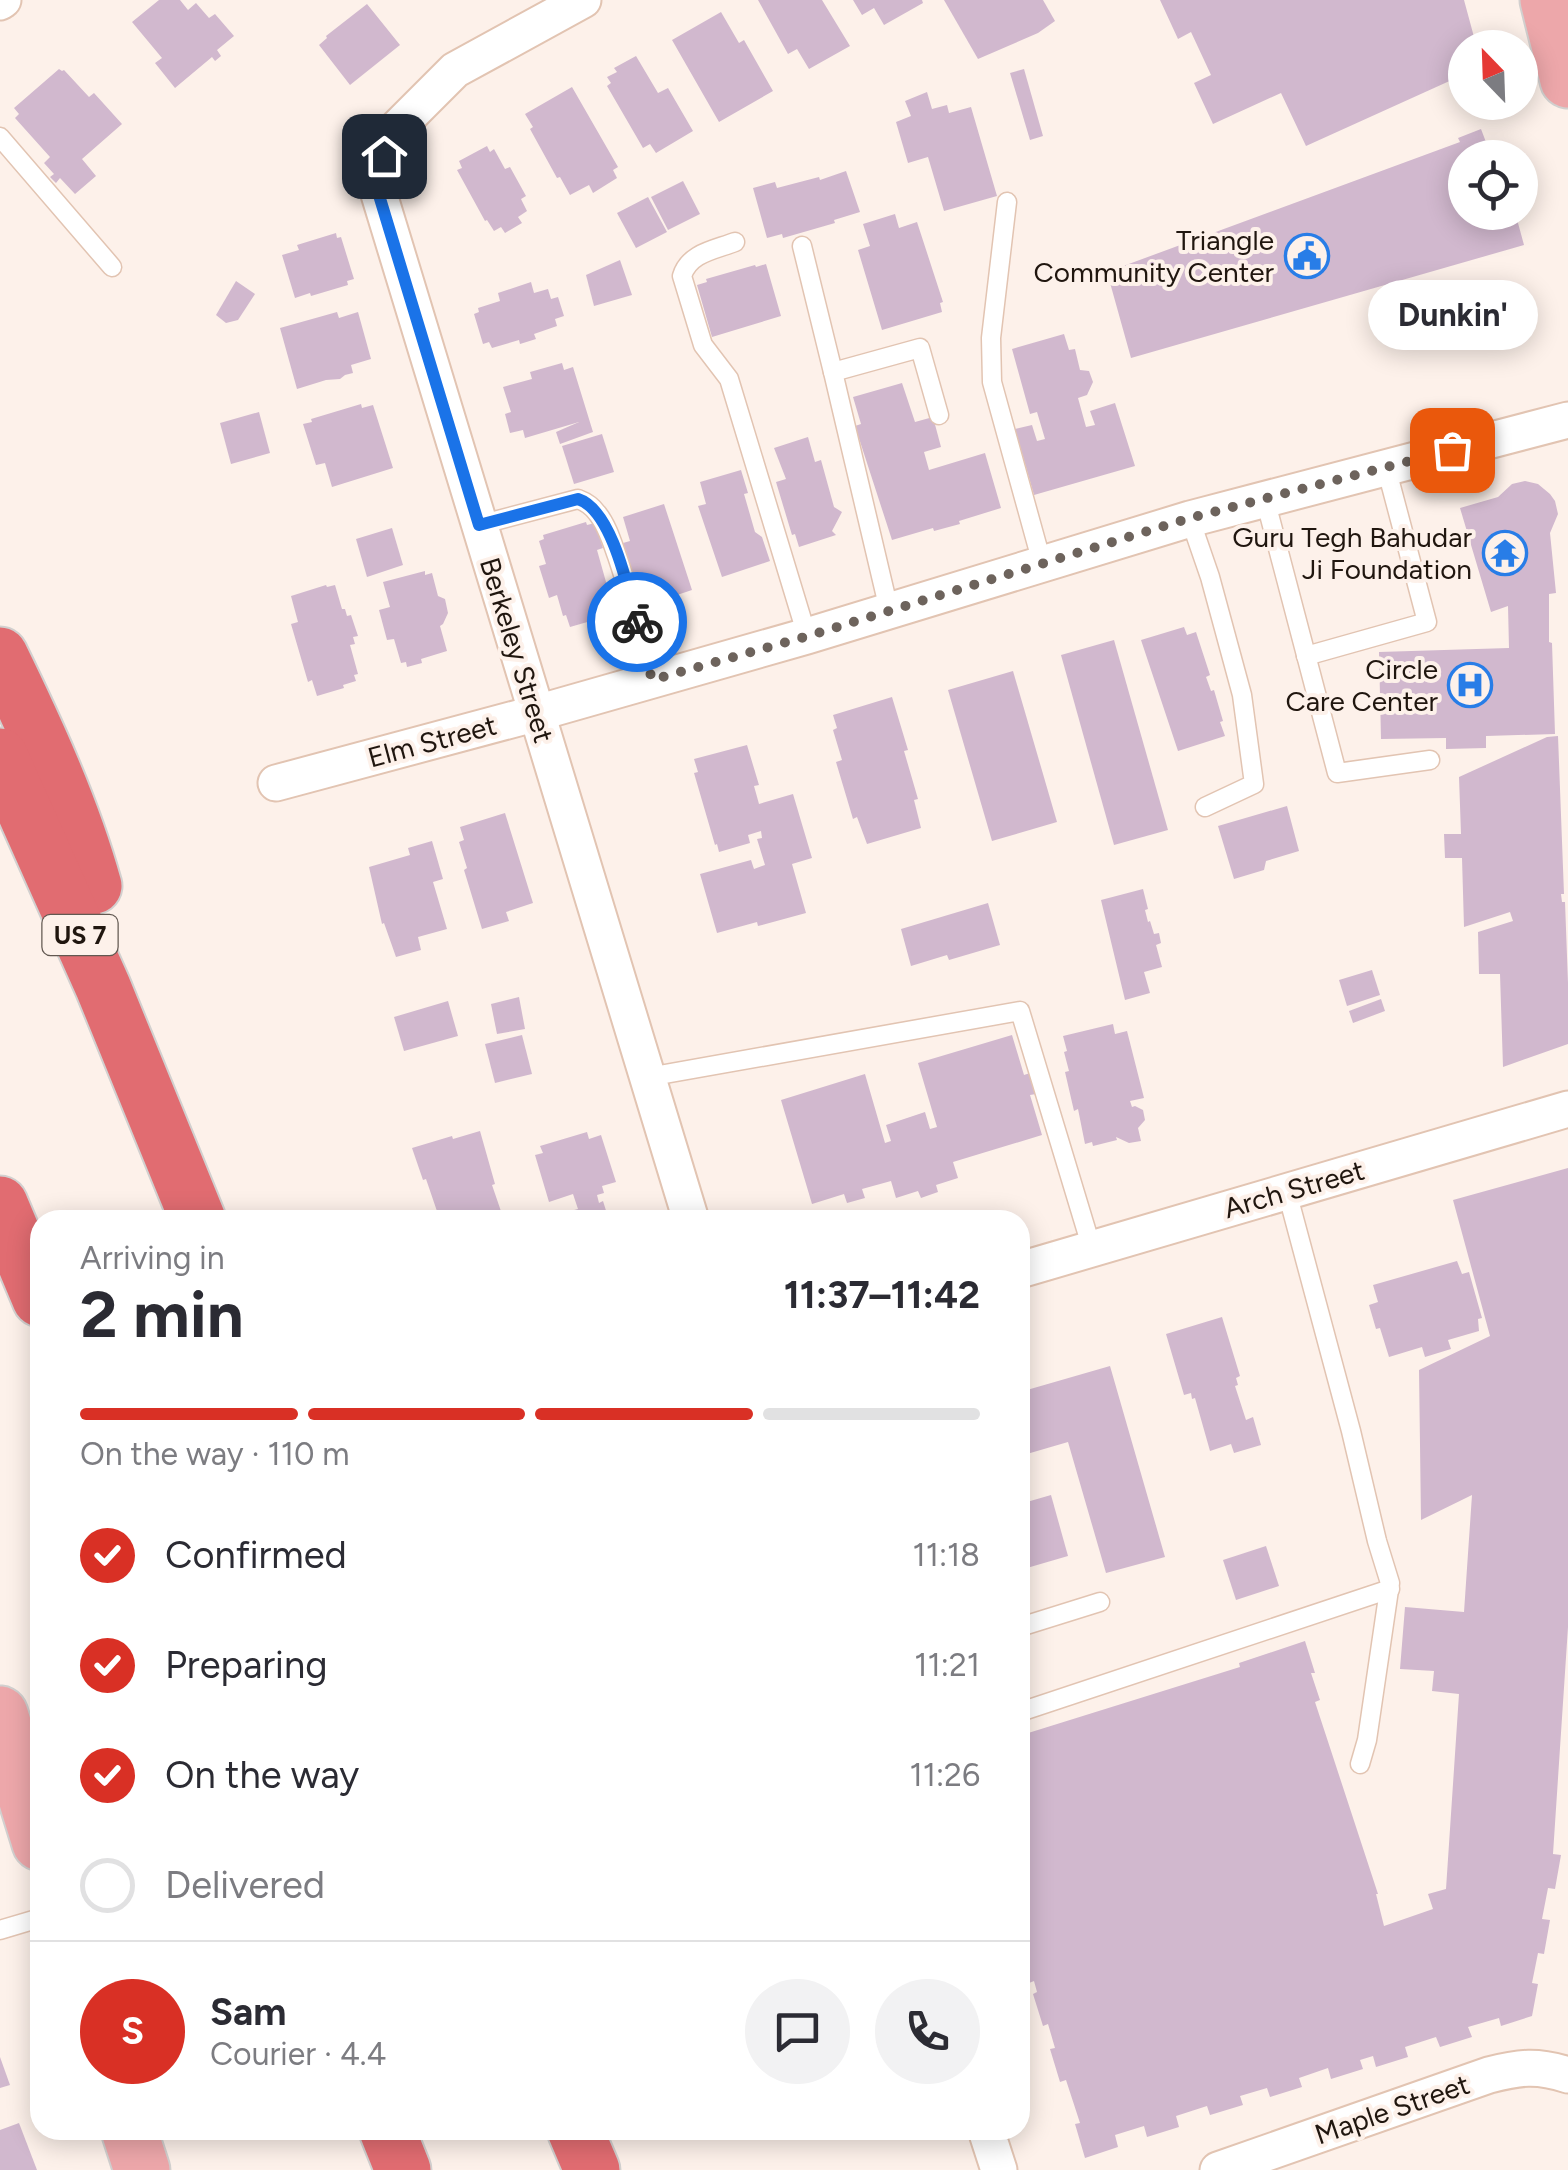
<!DOCTYPE html>
<meta charset="utf-8">
<style>
body{margin:0;font-family:Figtree,sans-serif;background:#f2f2f3;color:#2b2b33;height:100vh;display:flex;flex-direction:column;font-size:38px;white-space:nowrap}
*{box-sizing:border-box;margin:0}
p{font-size:32px;color:#7c7c81}
.icon{flex:none;width:55px;height:55px;fill:none;stroke:currentColor;stroke-width:2;stroke-linecap:round;stroke-linejoin:round}
.map{position:relative;flex:1;overflow:hidden}
.details{position:absolute;left:30px;top:1210px;width:1000px;height:930px;display:flex;flex-direction:column;background:#fff;border-radius:30px;box-shadow:0 5px 25px #0003}
.details>*{flex:none}
.needle{width:65px;rotate:337deg}
.tools{position:absolute;left:1448px;top:30px;display:grid;gap:20px}
.tools a{display:grid;place-items:center;width:90px;height:90px;border-radius:50%;background:#fff;box-shadow:0 5px 25px #0003;font-size:50px}
.pin{position:absolute;display:grid;place-items:center;width:85px;height:85px;color:#fff;margin:-42px;border-radius:20px;box-shadow:0 5px 15px #0006}
.courier{position:absolute;display:grid;place-items:center;width:100px;height:100px;margin:-50px;border:8px solid #1a73e8;border-radius:50%;background:#fff;color:#222;box-shadow:0 2px 12px #0007}
.bubble{position:absolute;height:70px;border-radius:35px;background:#fff;box-shadow:0 5px 25px #0003;font-size:32px;font-weight:700;line-height:70px;text-align:center}
.overview em{font-style:normal;font-weight:700}
.overview div{display:flex;flex-direction:column-reverse}
.overview{display:flex;align-items:center;justify-content:space-between;height:170px;padding:0 50px}
h1{font-size:65px;font-weight:700;line-height:75px}
.bar{display:grid;grid-template-columns:repeat(4,1fr);gap:15px 10px;align-content:center;height:120px;padding:0 50px}
.bar i{height:12px;border-radius:8px;background:#e1e1e2}
.bar .on{background:#d93025}
.bar p{grid-column:span 4}
.line{display:flex;align-items:center;gap:25px;padding:0 50px;border-top:2px solid #e1e1e2}
.line div{flex:1}
.round{display:grid;place-items:center;flex:none;width:105px;height:105px;border-radius:52px;background:#f2f2f3}
ol{padding:0 50px;list-style:none}
li{display:flex;align-items:center;gap:30px;height:110px}
li p{margin-inline-start:auto}
li .icon{padding:10px;border-radius:50%;background:#d93025;color:#fff;stroke-width:4}
li:last-child{color:#7c7c81}
li i{width:55px;height:55px;border:5px solid #e1e1e2;border-radius:50%}
.map>svg:first-child{display:block}
.building{fill:#d1b8ce}
.lines{fill:none;stroke-linecap:round;stroke-linejoin:round}
.service-casing{stroke:#e2c4b2;stroke-width:21}
.minor-casing{stroke:#e2c4b2;stroke-width:39}
.primary-casing{stroke:#d2d0cf;stroke-width:59}
.motorway-casing{stroke:#d2d0cf;stroke-width:59}
.service{stroke:#fff;stroke-width:18}
.minor{stroke:#fff;stroke-width:35}
.primary{stroke:#eda7aa;stroke-width:55}
.motorway{stroke:#e16c71;stroke-width:55}
.done{stroke:#6d635c;stroke-width:10;stroke-dasharray:0 18}
.route{stroke:#1a73e8;stroke-width:12}
.labels{text-anchor:middle;dominant-baseline:central;stroke-width:8;stroke-linejoin:round;paint-order:stroke}
.shield{fill:#fdf1ea;stroke:#625851;stroke-width:2.5}
.shield-label{font-size:25px;font-weight:bold;fill:#20160f}
.poi-label{font-size:28px;fill:#20160f;stroke:#fdf1ea;text-anchor:end}
.street-label{font-size:28px;fill:#20160f;stroke:#fdf1ea}
</style>
<div class="map">
<svg width="1568" height="2170" viewBox="0 0 1568 2170">
<rect width="100%" height="100%" fill="#fdf1ea"/>
<g class="building">
<polygon points="159,0 180,0 188,10 196,3 209,18 215,14 234,36 217,50 221,56 215,61 212,57 175,88 155,63 162,58 132,22"/>
<polygon points="758,0 822,0 850,46 809,69 797,49 788,54"/>
<polygon points="853,0 922,0 923,3 884,25 874,8 862,15"/>
<polygon points="944,0 1043,0 1055,21 1038,33 978,59"/>
<polygon points="1160,0 1464,0 1477,48 1465,48 1465,74 1306,146 1281,93 1213,124 1194,83 1211,75 1191,32 1178,39"/>
<polygon points="367,4 400,45 350,85 319,45 327,38 326,36"/>
<polygon points="721,12 739,43 744,40 773,91 719,122 672,40"/>
<polygon points="636,56 658,93 668,88 693,131 656,153 650,144 643,148 607,86 611,83 607,77 617,72 614,68"/>
<polygon points="59,69 62,71 64,70 89,97 94,93 122,124 82,159 96,176 75,194 60,178 56,183 50,177 54,174 44,163 50,157 15,118 19,114 14,108"/>
<polygon points="1024,69 1043,136 1030,140 1010,73"/>
<polygon points="572,87 618,167 613,170 617,178 593,193 589,185 570,195 560,177 557,178 530,129 533,127 525,114"/>
<polygon points="927,92 932,109 947,105 949,113 971,107 997,196 944,211 928,157 908,163 896,122 911,116 905,101"/>
<polygon points="1481,129 1492,158 1465,158 1465,212 1515,212 1524,245 1131,358 1107,272 1460,142 1458,138"/>
<polygon points="487,146 490,152 494,149 505,169 510,167 526,196 521,199 527,211 518,217 522,223 505,233 501,227 494,231 487,220 485,221 457,170 462,168 459,161"/>
<polygon points="846,171 860,212 834,220 835,223 783,238 782,234 767,238 753,188 775,182 777,188 819,177 820,180"/>
<polygon points="683,181 700,214 668,230 651,197"/>
<polygon points="648,197 667,232 636,248 617,213"/>
<polygon points="895,214 899,228 917,222 943,302 940,303 942,312 882,330 858,250 870,246 863,224"/>
<polygon points="336,233 337,238 341,237 354,279 347,281 348,285 311,296 310,293 295,298 282,255 299,250 297,245"/>
<polygon points="620,260 632,295 594,306 586,275"/>
<polygon points="766,264 781,316 712,337 697,285 707,282 706,279 755,265 756,267"/>
<polygon points="236,281 255,294 238,320 226,323 216,315"/>
<polygon points="531,282 534,293 548,289 551,299 558,297 564,316 555,319 557,326 534,334 536,339 520,344 519,340 492,348 489,342 483,344 474,314 479,312 478,308 500,301 498,293"/>
<polygon points="337,312 339,318 358,312 371,359 351,365 353,373 345,375 340,379 326,380 297,389 280,328"/>
<polygon points="1064,334 1069,350 1075,349 1080,370 1089,371 1093,382 1087,395 1078,398 1086,427 1095,425 1090,411 1115,403 1135,466 1034,495 1015,429 1032,425 1037,441 1045,439 1037,412 1030,414 1012,349"/>
<polygon points="562,363 564,370 573,367 593,432 560,444 556,432 579,422 525,438 523,430 510,433 505,414 511,412 503,387 532,379 530,372"/>
<polygon points="902,383 915,422 933,417 941,447 924,452 929,470 985,453 1001,508 959,521 960,524 934,531 933,528 892,540 855,426 861,424 853,397"/>
<polygon points="361,404 362,408 373,405 393,468 332,487 325,463 316,465 303,424 312,422 311,419"/>
<polygon points="259,412 270,453 231,464 220,423"/>
<polygon points="602,434 614,472 574,484 562,446"/>
<polygon points="808,437 815,462 821,460 834,507 842,512 832,531 836,535 799,547 795,534 792,535 776,482 786,479 774,448"/>
<polygon points="741,470 748,493 744,494 755,532 762,537 770,561 722,577 698,506 706,504 700,482"/>
<polygon points="1525,481 1538,484 1550,494 1555,501 1558,514 1550,533 1556,593 1549,594 1549,642 1552,643 1555,734 1486,736 1486,748 1446,749 1446,738 1381,739 1379,652 1509,648 1508,606 1491,612 1460,508 1498,497 1512,484"/>
<polygon points="664,504 692,590 644,606 623,543 630,541 623,517"/>
<polygon points="586,522 587,525 595,523 603,548 597,550 615,614 570,627 566,615 563,616 557,595 549,598 539,566 546,564 539,541 544,539 543,535"/>
<polygon points="392,528 403,565 367,577 356,539"/>
<polygon points="425,571 425,575 432,573 438,596 445,599 448,613 443,624 440,626 447,651 421,659 422,663 407,667 406,662 401,663 394,639 387,640 379,610 390,607 383,582"/>
<polygon points="326,585 327,587 335,585 342,609 345,609 347,616 351,615 358,636 353,637 355,644 350,645 358,674 354,675 356,681 343,685 344,688 317,696 312,680 308,682 291,624 298,622 291,596"/>
<polygon points="1184,627 1187,635 1196,632 1210,675 1206,677 1211,691 1214,690 1223,721 1220,722 1225,736 1178,751 1141,640"/>
<polygon points="1114,640 1168,830 1114,845 1061,655"/>
<polygon points="1013,671 1057,822 992,841 948,690"/>
<polygon points="892,697 908,750 904,751 918,799 914,800 921,828 867,844 857,817 853,819 836,762 842,760 833,730 837,728 833,715"/>
<polygon points="1558,736 1564,894 1561,894 1562,902 1565,902 1568,983 1568,1044 1503,1067 1500,974 1479,974 1478,932 1513,921 1510,912 1464,927 1462,858 1445,858 1444,834 1461,834 1459,777 1547,737"/>
<polygon points="747,745 759,785 754,786 759,804 793,794 812,858 792,864 806,913 758,926 757,922 717,933 700,874 751,860 754,869 765,865 757,839 762,838 761,831 748,835 750,843 719,852 717,844 715,845 694,773 698,772 694,759"/>
<polygon points="1287,806 1299,851 1266,861 1264,870 1234,879 1218,826"/>
<polygon points="505,813 533,903 506,912 509,921 482,929 464,870 467,868 459,842 464,840 460,827"/>
<polygon points="432,841 443,879 433,882 447,929 418,937 421,950 396,957 384,923 382,924 369,867 410,855 408,848"/>
<polygon points="1143,889 1148,909 1145,910 1148,922 1150,921 1154,934 1159,933 1161,943 1156,945 1162,967 1144,972 1150,993 1125,1000 1101,900"/>
<polygon points="988,903 1000,945 949,960 947,955 911,966 901,929"/>
<polygon points="1372,970 1380,995 1347,1006 1339,980"/>
<polygon points="519,997 525,1029 497,1034 491,1004"/>
<polygon points="1381,999 1385,1011 1353,1023 1349,1011"/>
<polygon points="448,1001 458,1036 404,1051 394,1017"/>
<polygon points="1113,1024 1115,1034 1127,1031 1144,1098 1130,1101 1132,1107 1135,1106 1143,1110 1145,1120 1138,1128 1141,1141 1129,1143 1116,1137 1117,1140 1093,1146 1092,1142 1085,1144 1078,1109 1074,1111 1065,1072 1069,1071 1064,1052 1067,1051 1063,1036"/>
<polygon points="522,1035 532,1074 495,1083 485,1044"/>
<polygon points="1012,1035 1024,1075 1030,1073 1036,1094 1030,1095 1042,1135 953,1162 958,1178 936,1185 938,1192 921,1198 918,1191 896,1198 891,1181 862,1189 865,1198 847,1203 844,1194 812,1204 781,1100 865,1074 885,1143 891,1141 886,1125 925,1112 930,1129 937,1127 918,1063"/>
<polygon points="480,1131 495,1184 492,1185 504,1220 440,1220 426,1179 423,1180 412,1148 452,1136 453,1139"/>
<polygon points="587,1132 589,1139 601,1135 616,1182 602,1186 604,1193 597,1195 599,1203 603,1201 609,1220 557,1220 555,1215 578,1209 573,1194 549,1202 535,1155 543,1153 540,1146"/>
<polygon points="1568,1168 1568,1627 1553,1854 1561,1855 1555,1889 1548,1888 1542,1919 1550,1920 1544,1954 1538,1953 1532,1983 1538,1984 1532,2016 1501,2026 1499,2018 1468,2027 1472,2037 1440,2047 1436,2037 1405,2047 1408,2057 1376,2067 1373,2056 1360,2060 1363,2069 1331,2079 1328,2068 1299,2078 1302,2087 1270,2097 1267,2088 1240,2096 1243,2105 1210,2115 1207,2106 1176,2116 1179,2127 1147,2137 1144,2126 1115,2135 1118,2147 1085,2158 1075,2124 1080,2123 1066,2080 1060,2082 1050,2049 1055,2048 1048,2024 1043,2026 1033,1994 1037,1992 1034,1981 1029,1983 1020,1955 1020,1950 1023,1949 1020,1941 1020,1740 1026,1738 1025,1734 1240,1667 1239,1663 1305,1641 1315,1673 1311,1673 1320,1700 1315,1702 1378,1894 1376,1894 1384,1926 1433,1909 1428,1894 1446,1889 1459,1694 1432,1691 1434,1671 1400,1669 1405,1607 1464,1612 1472,1495 1421,1520 1419,1370 1490,1336 1453,1200"/>
<polygon points="1457,1261 1462,1274 1469,1272 1482,1318 1478,1319 1479,1331 1448,1340 1451,1349 1425,1357 1422,1347 1389,1357 1380,1328 1376,1329 1369,1305 1378,1302 1373,1285"/>
<polygon points="1222,1317 1240,1376 1236,1378 1238,1385 1235,1386 1246,1420 1253,1417 1261,1445 1234,1453 1231,1444 1210,1451 1195,1398 1192,1399 1191,1393 1184,1395 1166,1334"/>
<polygon points="1110,1366 1165,1557 1106,1573 1068,1442 1020,1456 1020,1392"/>
<polygon points="1051,1495 1068,1556 1020,1570 1020,1504"/>
<polygon points="1266,1546 1279,1586 1236,1600 1223,1560"/>
<polygon points="0,2057 10,2085 0,2088"/>
<polygon points="19,2123 37,2170 0,2170 0,2130"/>
</g>
<g class="lines">
<defs>
<g id="service">
<polyline points="0,137 112,267"/>
<polyline points="1007,202 991,338 992,382 1042,563"/>
<path d="M735 242C714 250 689 253 682 276L703 345 729 379 807 636"/>
<polyline points="802,246 833,372"/>
<polyline points="1265,499 1337,773 1430,760"/>
<polyline points="1190,519 1210,577 1242,695 1254,784 1205,807"/>
<path d="M479 525 578 499C586 502 592 506 597 513 607 525 612 542 617 556 631 597 641 638 652 680"/>
<polyline points="889,610 833,372 920,348 939,415"/>
<polyline points="1306,656 1427,622 1386,467"/>
<polyline points="648,1077 1020,1011 1092,1249"/>
<polyline points="1287,1192 1351,1431 1377,1541 1390,1583 1367,1740 1360,1764"/>
<polyline points="1020,1627 1100,1602"/>
<polyline points="1020,1712 1390,1589"/>
<polyline points="0,1930 40,1918"/>
</g>
<g id="minor">
<polyline points="583,0 455,70 394,131 375,181 691,1220"/>
<polyline points="0,2 3,0"/>
<polyline points="276,783 537,713 807,636 1190,519 1568,420"/>
<polyline points="1020,1270 1568,1109"/>
<polyline points="986,2130 999,2170"/>
<path d="M1218 2170 1489 2075C1520 2067 1537 2065 1568 2075"/>
</g>
<g id="primary">
<polyline points="1548,0 1568,80"/>
<polyline points="0,1714 40,1843"/>
<polyline points="129,2130 142,2170"/>
</g>
<g id="motorway">
<path d="M0 655C36 729 72 807 94 886"/>
<polyline points="0,756 103,987 198,1220"/>
<polyline points="0,1204 40,1299"/>
<polyline points="387,2130 403,2170"/>
<polyline points="575,2130 592,2170"/>
</g>
</defs>
<use href="#service" class="service-casing"/>
<use href="#minor" class="minor-casing"/>
<use href="#primary" class="primary-casing"/>
<use href="#motorway" class="motorway-casing"/>
<use href="#service" class="service"/>
<use href="#minor" class="minor"/>
<use href="#primary" class="primary"/>
<use href="#motorway" class="motorway"/>
</g>
<g class="lines">
<polyline class="done" points="637,622 652,680 808,636 1190,518 1452,450"/>
<path class="route" d="M384 156 375 182 479 525 578 499C612 510 628 589 637 622"/>
</g>
<defs>
<symbol id="civic-ring" viewBox="-11 -11 22 22"><circle r="9.5" fill="#fdf1ea" stroke="#287de7" stroke-width="1.5"/><path d="M-.6-6.5H3V-4.5H.6V-3L4-1V1h2V6H-6V1h2V-1L-.6-3ZM-1.2 2.5V6h2.4V2.5Z" fill="#287de7"/></symbol>
<symbol id="temple-ring" viewBox="-11 -11 22 22"><circle r="9.5" fill="#fdf1ea" stroke="#287de7" stroke-width="1.5"/><path d="M0-6L5-2H3V0L6.5 2.5H4V6H1.5V3h-3V6H-4V2.5H-6.5L-3 0V-2H-5Z" fill="#287de7"/></symbol>
<symbol id="hospital-ring" viewBox="-11 -11 22 22"><circle r="9.5" fill="#fdf1ea" stroke="#287de7" stroke-width="1.5"/><path d="M-5-5h3v3.5h4V-5h3V5h-3V1.5h-4V5h-3Z" fill="#287de7"/></symbol>
</defs>
<g fill-rule="evenodd">
<use href="#civic-ring" x="1282" y="231" width="50" height="50"/>
<use href="#temple-ring" x="1480" y="528" width="50" height="50"/>
<use href="#hospital-ring" x="1445" y="660" width="50" height="50"/>
</g>
<g class="labels">
<rect class="shield" x="42.5" y="915" width="75" height="40" rx="8"/>
<g class="shield-label">
<text x="80" y="935">US 7</text>
</g>
<g class="poi-label">
<text x="1274" y="240">Triangle<tspan x="1274" dy="32">Community Center</tspan></text>
<text x="1472" y="537">Guru Tegh Bahudar<tspan x="1472" dy="32">Ji Foundation</tspan></text>
<text x="1438" y="669">Circle<tspan x="1438" dy="32">Care Center</tspan></text>
</g>
<g class="street-label">
<text transform="translate(517 650) rotate(73)">Berkeley Street</text>
<text transform="translate(432 741) rotate(-15)">Elm Street</text>
<text transform="translate(1294 1189) rotate(-16)">Arch Street</text>
<text transform="translate(1392 2109) rotate(-19)">Maple Street</text>
</g>
</g>
</svg>
<div class="tools">
<a><svg class="needle" viewBox="-14 -14 28 28"><path d="M0-13l5 13h-10z" fill="#e53935"/><path d="M0 13l5-13h-10z" fill="#7c7c81"/></svg></a>
<a><svg class="icon" aria-label="locate" viewBox="0 0 24 24"><circle cx="12" cy="12" r="6"/><path d="M12 2v4M12 18v4M2 12h4M18 12h4"/></svg></a>
</div>
<div class="pin" style="left:1452px;top:450px;background:#ea580c"><svg class="icon" aria-label="bag" viewBox="0 0 24 24"><path d="M5 8h14l-1 12H6zM9 8a3 3 0 0 1 6 0"/></svg></div>
<div class="pin" style="left:384px;top:156px;background:#1f2937"><svg class="icon" aria-label="home" viewBox="0 0 24 24"><path d="M3 11l9-7 9 7M6 9v11h12V9"/></svg></div>
<div class="courier" style="left:637px;top:622px"><svg class="icon" aria-label="bike" viewBox="0 0 24 24"><circle cx="6" cy="16" r="4"/><circle cx="18" cy="16" r="4"/><path d="M6 16l4-8h5l3 8M10 8l3 8H6M13 5h3"/></svg></div>
<div class="bubble" style="left:1368px;top:280px;width:170px">Dunkin'</div>
<section class="details">
<div class="overview"><div><h1>2 min</h1><p>Arriving in</p></div><em>11:37–11:42</em></div>
<div class="bar"><i class="on"></i><i class="on"></i><i class="on"></i><i></i><p>On the way · 110 m</p></div>
<ol>
<li><svg class="icon" aria-label="check" viewBox="0 0 24 24"><path d="M5 12l5 5 9-10"/></svg>Confirmed<p>11:18</p></li>
<li><svg class="icon" aria-label="check" viewBox="0 0 24 24"><path d="M5 12l5 5 9-10"/></svg>Preparing<p>11:21</p></li>
<li><svg class="icon" aria-label="check" viewBox="0 0 24 24"><path d="M5 12l5 5 9-10"/></svg>On the way<p>11:26</p></li>
<li><i></i>Delivered</li>
</ol>
<div class="line" style="height:180px"><b class="round" style="background:#d93025;color:#fff">S</b><div><b>Sam</b><p>Courier · 4.4</p></div><a class="round"><svg class="icon" aria-label="chat" viewBox="0 0 24 24"><path d="M4 5h16v11H9l-5 4z"/></svg></a><a class="round"><svg class="icon" aria-label="phone" viewBox="0 0 24 24"><path d="M5 4h4l2 5-3 2q2 4 5 5l2-3 5 2v4C11 20 4 13 5 4z"/></svg></a></div>
</section>
</div>
